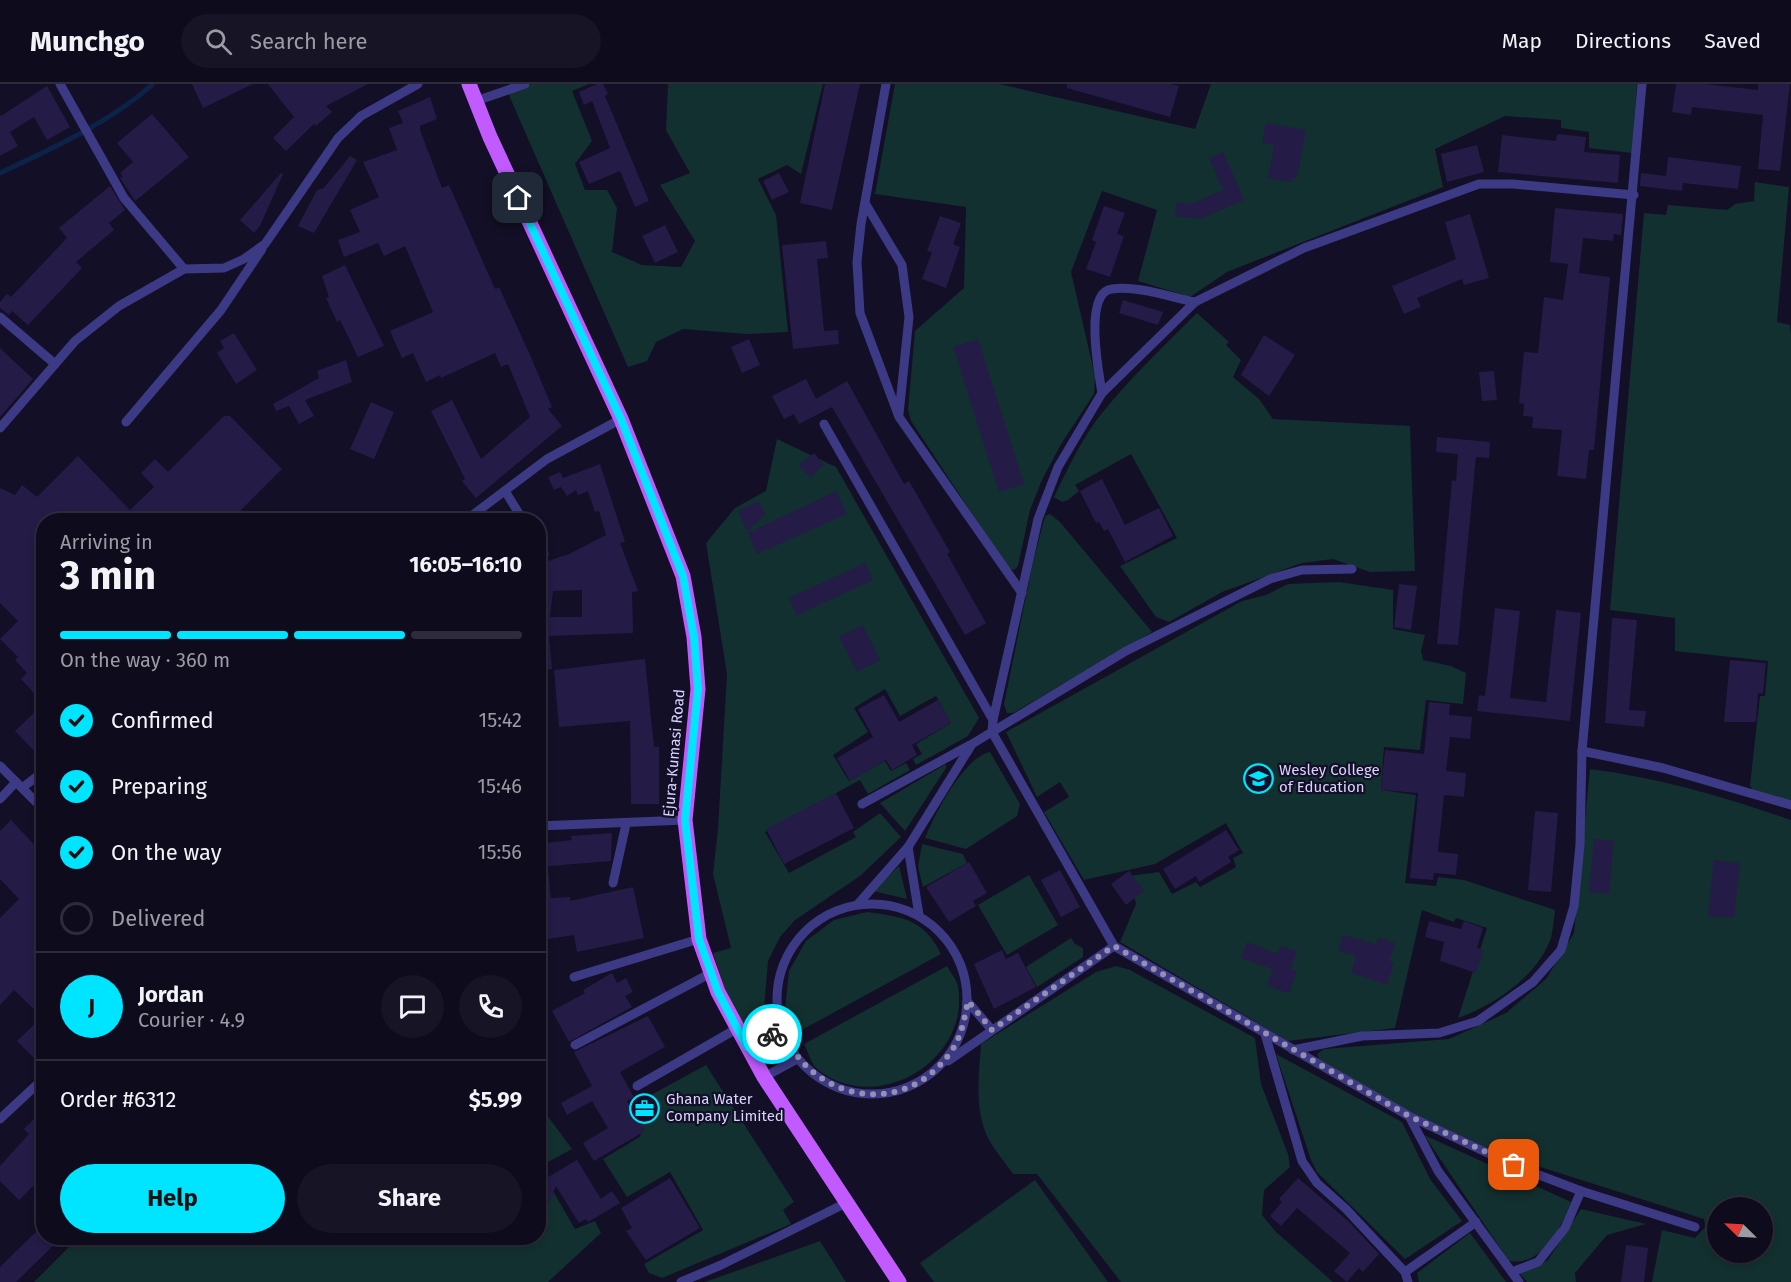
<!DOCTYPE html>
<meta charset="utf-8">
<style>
body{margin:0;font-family:"Fira Sans",sans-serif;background:#171425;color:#f1f3f6;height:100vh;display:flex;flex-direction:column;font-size:22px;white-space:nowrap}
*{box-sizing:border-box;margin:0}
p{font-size:20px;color:#9b9ba3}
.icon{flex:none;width:33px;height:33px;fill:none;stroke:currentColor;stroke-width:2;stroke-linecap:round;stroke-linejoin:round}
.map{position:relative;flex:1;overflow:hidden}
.details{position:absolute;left:36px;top:429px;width:510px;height:732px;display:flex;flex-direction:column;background:#0e0b1c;border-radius:24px;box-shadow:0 3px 9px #0003,0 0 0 2px #2e2b3b}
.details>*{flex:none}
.needle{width:39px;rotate:294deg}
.buttons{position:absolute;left:1707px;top:1113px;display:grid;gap:12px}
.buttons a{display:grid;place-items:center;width:66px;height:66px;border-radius:50%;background:#0e0b1c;box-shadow:0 3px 9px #0003,0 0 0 2px #2e2b3b;font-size:30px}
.pin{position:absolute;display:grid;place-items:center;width:51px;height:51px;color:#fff;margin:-26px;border-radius:12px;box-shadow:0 3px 9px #0006}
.courier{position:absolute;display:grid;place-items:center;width:60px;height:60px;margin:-30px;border:4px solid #00e5ff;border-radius:50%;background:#fff;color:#222;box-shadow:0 2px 8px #0007}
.summary em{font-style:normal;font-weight:700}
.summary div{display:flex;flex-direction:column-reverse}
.summary{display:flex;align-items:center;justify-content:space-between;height:102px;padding:0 24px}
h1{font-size:39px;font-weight:700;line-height:45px}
.bar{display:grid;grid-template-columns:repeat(4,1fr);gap:9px 6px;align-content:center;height:72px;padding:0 24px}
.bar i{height:8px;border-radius:4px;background:#2e2b3b}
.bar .active{background:#00e5ff}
.bar p{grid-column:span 4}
.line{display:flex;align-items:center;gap:15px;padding:0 24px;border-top:2px solid #2e2b3b}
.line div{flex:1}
.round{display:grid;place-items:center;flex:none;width:63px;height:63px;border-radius:32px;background:#171425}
ol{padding:0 24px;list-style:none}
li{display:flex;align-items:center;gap:18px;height:66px}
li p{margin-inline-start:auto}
li .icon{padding:6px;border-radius:50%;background:#00e5ff;color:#111;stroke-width:4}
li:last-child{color:#9b9ba3}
li i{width:33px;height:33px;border:3px solid #2e2b3b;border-radius:50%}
.action{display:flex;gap:12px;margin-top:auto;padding:12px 24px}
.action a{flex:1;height:69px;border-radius:36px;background:#00e5ff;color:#111;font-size:24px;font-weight:700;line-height:69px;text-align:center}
.action a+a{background:#171425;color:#f1f3f6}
header{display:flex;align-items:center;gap:36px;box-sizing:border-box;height:84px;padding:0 30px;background:#0e0b1c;border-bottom:2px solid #2e2b3b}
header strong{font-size:28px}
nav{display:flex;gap:33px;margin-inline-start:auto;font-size:21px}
.search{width:420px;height:54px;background:#171425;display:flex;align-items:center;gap:15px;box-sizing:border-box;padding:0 21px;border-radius:33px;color:#9b9ba3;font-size:22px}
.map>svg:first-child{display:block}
.green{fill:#12302f;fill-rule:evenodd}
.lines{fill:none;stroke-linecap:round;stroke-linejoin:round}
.stream{stroke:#0c2248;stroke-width:5}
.building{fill:#241b47;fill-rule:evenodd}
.service{stroke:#3d3a85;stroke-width:9}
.primary{stroke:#c25bff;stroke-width:15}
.done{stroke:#948fb3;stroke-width:6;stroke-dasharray:0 10.8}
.route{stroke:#00e5ff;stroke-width:8}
.labels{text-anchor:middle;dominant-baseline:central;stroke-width:4.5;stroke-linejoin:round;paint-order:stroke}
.street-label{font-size:15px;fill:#d9d4ff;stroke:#130f26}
.poi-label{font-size:15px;fill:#d9d4ff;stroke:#130f26;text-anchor:start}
</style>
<header>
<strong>Munchgo</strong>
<div class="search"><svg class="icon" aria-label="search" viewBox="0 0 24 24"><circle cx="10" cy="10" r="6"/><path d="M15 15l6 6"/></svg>Search here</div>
<nav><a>Map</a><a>Directions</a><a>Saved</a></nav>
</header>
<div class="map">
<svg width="1791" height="1198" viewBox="0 0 1791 1198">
<rect width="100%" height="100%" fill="#130f26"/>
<g class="green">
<polygon points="532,0 589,0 572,7 592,57 575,80 585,106 607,106 617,124 612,168 642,181 681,183 695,157 660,101 690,89 666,46 668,0 823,0 801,90 787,81 758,95 776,131 788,248 747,250 683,245 656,258 647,277 628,283 508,9"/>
<polygon points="895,0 999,0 1195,45 1211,0 1637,0 1632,69 1589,64 1589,48 1561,44 1561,36 1505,32 1435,65 1443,103 1227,188 1190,213 1138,197 1157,126 1102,107 1071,188 1095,292 1094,310 1061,360 1042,396 1030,426 1018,482 1014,486 1008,484 911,337 908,326 915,247 964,204 966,123 875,110"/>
<polygon points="1755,98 1789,103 1777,238 1790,241 1791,251 1791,719 1753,707 1750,701 1760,612 1765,612 1768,577 1675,567 1675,534 1610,526 1644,129 1666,131 1668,121 1727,126 1735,120 1754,117"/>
<path d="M1197 229 1229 258 1226 261 1241 276 1233 293 1259 315 1273 335 1410 342 1415 487 1370 488 1333 475 1302 479 1222 508 1169 538 1156 533 1120 482 1177 454 1131 370 1075 401 1079 407 1068 416 1062 418 1054 413C1068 384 1082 354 1102 329 1131 293 1165 261 1197 229Z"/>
<polygon points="777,355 836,383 979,634 968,652 916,681 913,675 922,670 916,660 951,639 936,612 900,632 885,605 854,624 868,648 833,671 849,697 885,677 891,687 906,679 910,686 868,710 860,696 765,748 789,789 856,753 853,748 880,729 901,753 860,792 795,836 780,853 768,877 763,937 759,942 747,946 728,916 713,869 731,864 713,790 718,745 727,590 706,459 735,424 766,407"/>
<polygon points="1050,430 1060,438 1152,548 1013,629 1007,629 1004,620 1033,478 1045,432"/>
<path d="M1339 498 1393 506V545L1425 551 1421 567 1423 576 1451 582 1466 589 1463 620 1426 616 1420 666 1384 663 1381 706 1416 711 1405 799 1436 802 1438 793 1464 796 1555 826C1554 835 1553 845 1551 854 1537 893 1494 921 1458 934L1487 844 1456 834 1454 838 1422 826 1395 944 1288 957 1120 858 1136 820 1129 792 1159 788 1172 810 1196 798 1200 803 1236 783 1233 774 1243 769 1226 739 1155 780 1084 796 1044 728 1069 713 1060 698 1037 713 1006 648 1242 517 1266 511 1288 500Z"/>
<path d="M990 668 1020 720 1017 732 966 765 925 754C934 731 964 673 990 668Z"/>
<polygon points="946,680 946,684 905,747 880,719"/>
<path d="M1590 685C1660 694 1725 713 1791 736V1198H1652L1662 1146 1695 1154 1705 1143 1704 1135 1503 1071 1400 1023 1319 975 1317 970 1324 965 1449 955 1506 929 1546 895 1574 849ZM1718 1124H1762V1168H1718Z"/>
<polygon points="922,760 963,770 967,779 923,803 918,783"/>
<polygon points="899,782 907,815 873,807"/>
<polygon points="1029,791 1058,841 1007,871 978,821"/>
<path d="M867 828C903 833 924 835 941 870L798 948 785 925 789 887 806 857 834 836Z"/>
<polygon points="1071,854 1075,860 1083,864 1083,873 1037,903 1026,883"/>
<path d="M947 882C950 888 957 896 958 902 971 977 876 1033 817 985 811 980 808 967 804 960Z"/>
<path d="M1116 882 1130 886 1255 954 1261 1000 1288 1070 1290 1083 1264 1106 1262 1131 1276 1148 1333 1198H1121L1037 1090H1013C1005 1078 995 1067 988 1054 974 1026 979 990 981 960L1096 888Z"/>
<polygon points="1276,970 1402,1038 1430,1095 1462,1137 1405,1175 1317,1088 1311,1076"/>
<polygon points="706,981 794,1118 783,1126 791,1140 662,1194 649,1189 644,1180 703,1146 670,1088 627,1113 603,1075 641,1052 627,1024"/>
<polygon points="539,1025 544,1027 572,1065 539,1083 575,1145 595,1137 601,1149 548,1198 34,1198 78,1154 538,1154"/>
<path d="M1424 1051 1571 1118C1561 1144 1542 1183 1509 1177Z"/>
<polygon points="1035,1096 1108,1198 934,1198 920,1179"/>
<polygon points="1581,1125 1646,1140 1607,1151 1575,1189 1576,1198 1527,1198 1520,1190 1548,1176"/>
<polygon points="1470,1149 1506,1198 1419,1198 1417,1189"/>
<polygon points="820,1157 846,1198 705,1198"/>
</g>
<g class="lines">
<path class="stream" d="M0 89C51 65 109 39 152 1"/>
</g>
<g class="building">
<polygon points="192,0 253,0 203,24"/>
<polygon points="268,0 368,0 326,22 332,28 316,42 314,40 286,67 273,54 294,33"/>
<polygon points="597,0 603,0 608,10 605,12 649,117 635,123 620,87 589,100 579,78 610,64 592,17 584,21 579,8"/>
<polygon points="825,0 860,0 832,126 800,119"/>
<polygon points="1067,0 1170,0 1179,2 1170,33 1067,4"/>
<polygon points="1676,0 1705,0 1758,6 1758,0 1790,0 1780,87 1758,85 1763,31 1692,23 1691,31 1672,28"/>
<polygon points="47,2 70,43 47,56 34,33 10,48 18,62 0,72 0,30 1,32"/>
<polygon points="430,13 437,35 420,42 420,46 442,104 449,101 495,205 499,203 530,271 552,323 548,325 562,342 476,414 462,397 465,395 431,327 452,316 481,375 530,333 508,280 501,283 495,269 441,294 440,291 426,298 413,269 402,274 390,247 433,228 405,162 384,172 378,159 344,173 338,156 360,148 350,126 379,113 363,78 397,66 389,44 403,39 398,27"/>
<polygon points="152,30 189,73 135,117 120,94 123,92 120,89 133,78 117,59"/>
<polygon points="1266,39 1306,46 1297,94 1292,94 1291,98 1268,94 1274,61 1262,59"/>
<polygon points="1557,50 1586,53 1584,68 1620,71 1618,99 1498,88 1502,51 1556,57"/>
<polygon points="1477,61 1484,88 1447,98 1441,70"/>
<polygon points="1223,68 1244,116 1200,135 1175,132 1177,118 1191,120 1223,106 1209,74"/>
<polygon points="350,72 357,76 314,149 298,142 317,106 324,104"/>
<polygon points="1668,73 1741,82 1738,105 1683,99 1682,107 1640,102 1641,89 1666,92"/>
<polygon points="281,89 283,90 260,142 254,149 240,136"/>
<polygon points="779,89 789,108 772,116 763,97"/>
<polygon points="110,102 125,126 109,139 114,146 76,178 82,184 28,241 12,227 9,231 0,224 0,218 7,210 11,213 67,154 59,144"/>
<polygon points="1104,122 1125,129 1117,150 1124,152 1110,193 1086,185 1096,158 1092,156"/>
<polygon points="1555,124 1623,130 1621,151 1614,150 1613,157 1583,154 1579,189 1610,193 1594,366 1589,366 1586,395 1557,392 1562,346 1532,344 1533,333 1523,332 1524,320 1519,319 1524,268 1538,269 1544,213 1563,216 1568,180 1550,178"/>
<polygon points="1470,130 1489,194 1464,201 1462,195 1417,214 1421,223 1404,230 1392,202 1456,175 1445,138"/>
<polygon points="940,132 961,139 953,160 960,163 946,204 922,195 932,168 927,167"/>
<polygon points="665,141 678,168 655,179 642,152"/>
<polygon points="826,157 828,174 817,175 824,247 838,246 839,260 793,265 782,161"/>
<polygon points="345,181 384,262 358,273 340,236 337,238 326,214 329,213 322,192"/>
<polygon points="1123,216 1163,228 1158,241 1119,229"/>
<polygon points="234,249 257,286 236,300 217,269 224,264 220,257"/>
<polygon points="1264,251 1295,271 1269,312 1241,291"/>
<polygon points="749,255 760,281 742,289 731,263"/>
<polygon points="978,255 1024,400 999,408 953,263"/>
<polygon points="0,264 33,295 0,333"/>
<polygon points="346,276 352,298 305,316 314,332 299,340 289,322 276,327 273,320 319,294 317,287"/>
<polygon points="1494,287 1497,316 1482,317 1479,288"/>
<polygon points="806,295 816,315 847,297 904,400 909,397 950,468 947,470 986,539 965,551 832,323 799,340 794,330 784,335 772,312"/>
<polygon points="371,318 394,328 374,375 350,365"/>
<polygon points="224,332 230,332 282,385 241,426 250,436 44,436 44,620 21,595 27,589 15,576 18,573 0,555 18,537 0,519 0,404 15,411 22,401 37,413 78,372 130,426 154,403 141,389 155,375 168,388"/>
<polygon points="1437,353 1490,358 1489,374 1476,373 1458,561 1437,560 1452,396 1456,397 1458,370 1436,368"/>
<polygon points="814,369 824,381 810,393 799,381"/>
<path d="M600 380 625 458 620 459 638 507 632 508 633 549 549 552 552 585 538 587V484L543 482 542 479 569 470 606 451 599 427 595 428 588 407 578 411 576 406 567 412 561 403 554 406 548 393 560 388 563 394ZM582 506V533H550L553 507Z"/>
<polygon points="1102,395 1125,441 1159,424 1173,452 1125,478 1108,445 1104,447 1099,438 1096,439 1080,407"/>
<polygon points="836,407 847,430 757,470 748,449"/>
<polygon points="759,417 765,431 747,447 738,427"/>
<polygon points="865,479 873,496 797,531 789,514"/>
<polygon points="1399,500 1417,502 1411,546 1394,543"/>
<polygon points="1495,524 1520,527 1510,614 1546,618 1556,526 1581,529 1570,637 1477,627 1479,611 1485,612"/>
<polygon points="1612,534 1637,536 1629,626 1646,627 1644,643 1605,639"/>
<polygon points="863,541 880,576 857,588 839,552"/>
<polygon points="645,575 654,663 659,663 659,720 631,720 630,637 559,643 554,586"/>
<polygon points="1730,576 1766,579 1763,610 1758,609 1756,638 1724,638"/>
<polygon points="884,611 899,638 938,616 951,639 912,661 917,671 892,686 886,676 850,697 837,674 873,653 858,625"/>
<polygon points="1429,618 1450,620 1449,631 1472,633 1470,655 1450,653 1446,687 1466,689 1464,713 1444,711 1438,768 1458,770 1456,791 1434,789 1433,796 1410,794 1418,709 1381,706 1385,666 1424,670"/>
<polygon points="36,627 44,635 44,677 15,647"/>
<polygon points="836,709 854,744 784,780 766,745"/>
<polygon points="1535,727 1558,729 1551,808 1528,806"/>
<polygon points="11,736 44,771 44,984 17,957 42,933 14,906 0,921 0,834 19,815 0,795 0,747"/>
<polygon points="1226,746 1239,766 1228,773 1231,778 1199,798 1196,792 1175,805 1163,785"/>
<polygon points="612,749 611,777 538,783 538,760 572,756 571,752"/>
<polygon points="1594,755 1614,757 1609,810 1589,808"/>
<polygon points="1714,776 1740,779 1734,834 1708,832"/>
<polygon points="969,778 987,809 973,817 976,822 949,838 926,803"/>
<polygon points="548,784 551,814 570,813 570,817 633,803 644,854 577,868 574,851 541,856 538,785"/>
<polygon points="1060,786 1080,823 1061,833 1041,796"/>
<polygon points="1129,787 1144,807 1126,821 1111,800"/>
<polygon points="1429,837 1461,845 1464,837 1483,844 1477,864 1483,866 1476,889 1440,877 1444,858 1425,853"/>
<polygon points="1343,851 1376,860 1378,854 1395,859 1389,877 1394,879 1387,901 1351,889 1356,872 1338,867"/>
<polygon points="1247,858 1278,870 1280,862 1297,867 1291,885 1297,887 1289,909 1267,902 1273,885 1241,874"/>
<polygon points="1002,866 1006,875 1018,869 1036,903 994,925 974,880"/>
<polygon points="612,889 617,899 626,894 633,908 625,912 632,923 569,958 552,927 585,909 583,906"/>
<polygon points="648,932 665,963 620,988 634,1013 627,1017 645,1047 594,1077 583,1059 608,1044 592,1017 567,1031 561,1019 592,1002 574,968"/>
<polygon points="44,1025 44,1091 19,1116 0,1097 0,1082 29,1050 24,1045"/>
<polygon points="577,1076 601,1115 612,1107 620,1119 588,1138 586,1135 579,1139 556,1102 538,1145 538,1099"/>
<polygon points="670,1094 700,1144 646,1176 626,1147 632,1144 621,1124"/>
<polygon points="1298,1094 1348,1137 1379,1170 1363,1188 1359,1184 1347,1198 1334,1187 1350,1169 1297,1124 1281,1142 1270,1132 1282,1118 1279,1115"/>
<polygon points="44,1140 44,1154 61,1154 16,1198 0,1198 0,1183"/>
<polygon points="1626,1161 1648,1164 1644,1198 1621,1198"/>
</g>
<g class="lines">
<g class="service">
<polyline points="60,0 124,114 184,185"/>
<polyline points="886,0 861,140 857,178 860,229 899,333 1022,509"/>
<polyline points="476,17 525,0"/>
<polyline points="865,119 902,181 909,233 899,330"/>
<polyline points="0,233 55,280"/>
<path d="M1102 309C1099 290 1083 208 1112 205 1137 201 1170 213 1195 218"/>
<polyline points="126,338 221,226 262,165"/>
<polyline points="824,340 993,636 992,648 1114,862 1409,1032 1513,1081 1581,1107 1695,1143"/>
<polyline points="0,344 75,257 119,222 184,185 224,184 244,175 265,160 338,54 361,32 418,0"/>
<polyline points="505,407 523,436"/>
<polyline points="466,436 547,375 621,335"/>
<polyline points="538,462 544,470"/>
<polyline points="993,636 1038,435 1058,383 1102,309 1195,218 1304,164 1479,100 1513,100 1634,111"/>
<polyline points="1582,667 1663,684 1791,721"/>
<polyline points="0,682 44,726"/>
<polyline points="22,704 44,687"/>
<polyline points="0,715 16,698"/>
<polyline points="862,720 970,661"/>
<polyline points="538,742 685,736"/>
<polyline points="908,763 919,831"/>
<polyline points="613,799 626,740"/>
<circle cx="872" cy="915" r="95"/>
<polyline points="858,820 908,763 972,660 1126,567 1270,495 1302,486 1352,485"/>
<polyline points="574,893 699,855"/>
<polyline points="967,917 992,946"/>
<polyline points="1265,950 1302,1077 1317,1099 1346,1125 1405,1188 1408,1198"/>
<polyline points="575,961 711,889"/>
<polyline points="747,963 781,945"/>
<polyline points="1293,966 1362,952 1439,949 1478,937 1533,898 1561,866 1574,822 1580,761 1582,667 1642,0"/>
<polyline points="948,977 1114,862"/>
<polyline points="764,993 797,975"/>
<polyline points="637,1002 738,944"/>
<polyline points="1409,1032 1438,1087 1519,1198"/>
<polyline points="0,1035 44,994"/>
<polyline points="1405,1188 1476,1138"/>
<polyline points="1512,1188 1538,1178 1565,1144 1581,1107"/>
<polyline points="681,1198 721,1181 846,1119"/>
</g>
<polyline class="primary" points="469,0 490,53 621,335 683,492 694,553 698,605 685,736 699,855 718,908 764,993 899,1198"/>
</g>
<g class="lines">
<path class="done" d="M772 950 781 945C812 1017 902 1036 950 969 962 953 964 935 968 917L992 946 1114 862 1409 1032 1514 1081"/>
<polyline class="route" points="518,114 621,335 683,492 694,553 698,605 685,736 699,855 718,908 747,963 772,950"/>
</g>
<defs>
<symbol id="university-ring" viewBox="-11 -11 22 22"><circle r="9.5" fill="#130f26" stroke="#00e5ff" stroke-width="1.5"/><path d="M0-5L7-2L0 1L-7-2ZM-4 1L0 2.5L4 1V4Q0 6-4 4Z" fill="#00e5ff"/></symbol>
<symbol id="office-ring" viewBox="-11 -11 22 22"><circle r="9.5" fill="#130f26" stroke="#00e5ff" stroke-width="1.5"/><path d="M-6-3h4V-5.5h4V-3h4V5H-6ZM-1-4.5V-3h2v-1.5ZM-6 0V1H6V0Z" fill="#00e5ff"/></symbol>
</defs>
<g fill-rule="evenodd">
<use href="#university-ring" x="1242" y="678" width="33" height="33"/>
<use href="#office-ring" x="628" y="1008" width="33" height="33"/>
</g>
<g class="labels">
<g class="street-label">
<text transform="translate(674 669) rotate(-85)">Ejura-Kumasi Road</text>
</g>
<g class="poi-label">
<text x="1279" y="686">Wesley College<tspan x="1279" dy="17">of Education</tspan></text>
<text x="666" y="1015">Ghana Water<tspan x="666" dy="17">Company Limited</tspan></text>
</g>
</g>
</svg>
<div class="buttons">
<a><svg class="needle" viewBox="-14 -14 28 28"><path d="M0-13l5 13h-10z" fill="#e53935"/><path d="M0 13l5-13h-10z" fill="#9b9ba3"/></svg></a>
</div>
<div class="pin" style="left:1514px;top:1081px;background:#ea580c"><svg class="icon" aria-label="bag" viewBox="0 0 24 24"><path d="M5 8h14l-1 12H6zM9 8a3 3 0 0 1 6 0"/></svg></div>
<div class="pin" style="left:518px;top:114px;background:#1f2937"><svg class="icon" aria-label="home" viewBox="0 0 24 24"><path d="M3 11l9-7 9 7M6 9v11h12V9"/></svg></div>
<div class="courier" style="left:772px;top:950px"><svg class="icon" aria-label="bike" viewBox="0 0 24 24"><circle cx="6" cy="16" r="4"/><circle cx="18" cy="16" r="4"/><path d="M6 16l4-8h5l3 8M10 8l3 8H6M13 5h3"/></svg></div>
<section class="details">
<div class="summary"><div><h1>3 min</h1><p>Arriving in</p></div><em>16:05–16:10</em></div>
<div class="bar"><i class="active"></i><i class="active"></i><i class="active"></i><i></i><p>On the way · 360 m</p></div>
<ol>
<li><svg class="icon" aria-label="check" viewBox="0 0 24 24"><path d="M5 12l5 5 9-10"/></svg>Confirmed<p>15:42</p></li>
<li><svg class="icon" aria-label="check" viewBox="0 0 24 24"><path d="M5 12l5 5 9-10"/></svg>Preparing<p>15:46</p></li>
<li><svg class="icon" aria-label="check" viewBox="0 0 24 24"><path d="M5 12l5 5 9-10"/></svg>On the way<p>15:56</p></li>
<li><i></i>Delivered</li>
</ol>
<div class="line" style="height:108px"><b class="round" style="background:#00e5ff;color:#111">J</b><div><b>Jordan</b><p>Courier · 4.9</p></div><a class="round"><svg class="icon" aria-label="chat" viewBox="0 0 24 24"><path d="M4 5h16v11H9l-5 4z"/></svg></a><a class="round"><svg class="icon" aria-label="phone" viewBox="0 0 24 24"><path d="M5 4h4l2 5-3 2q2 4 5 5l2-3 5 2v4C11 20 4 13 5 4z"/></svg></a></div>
<div class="line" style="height:78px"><div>Order #6312</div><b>$5.99</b></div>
<div class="action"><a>Help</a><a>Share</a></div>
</section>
</div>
